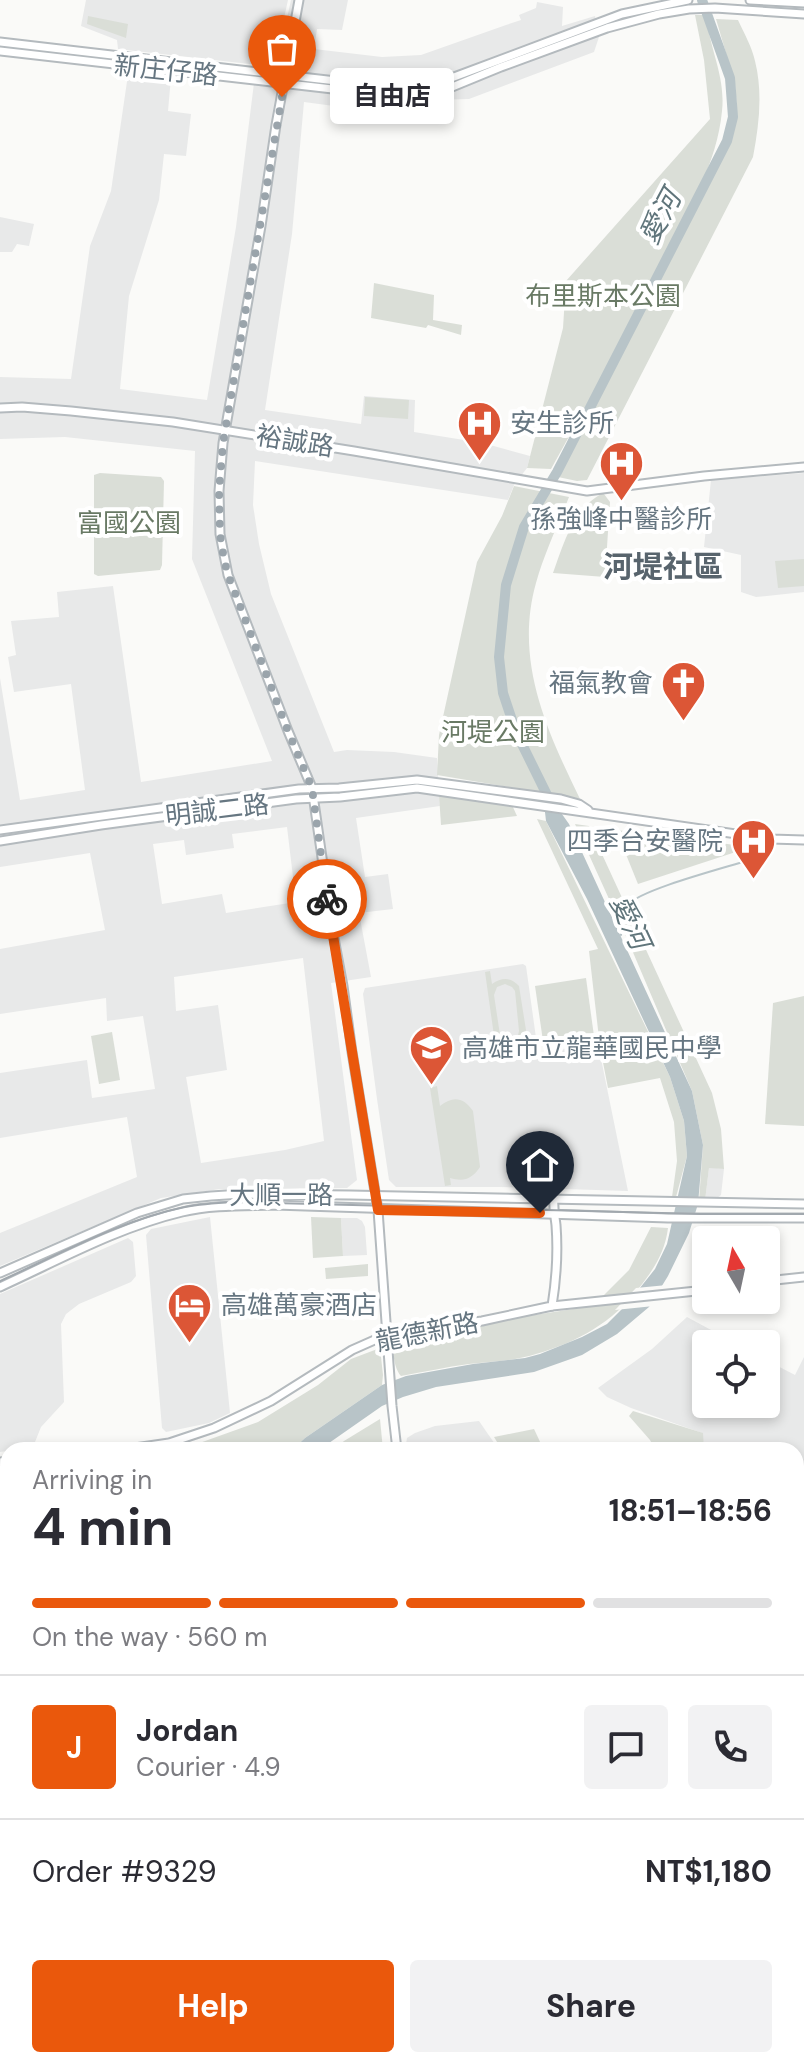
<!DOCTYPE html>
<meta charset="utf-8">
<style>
body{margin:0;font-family:"DM Sans","Noto Sans TC",sans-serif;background:#f2f2f3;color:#2b2b33;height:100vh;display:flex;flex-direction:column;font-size:30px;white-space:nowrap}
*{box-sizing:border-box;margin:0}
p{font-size:26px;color:#7c7c81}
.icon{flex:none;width:44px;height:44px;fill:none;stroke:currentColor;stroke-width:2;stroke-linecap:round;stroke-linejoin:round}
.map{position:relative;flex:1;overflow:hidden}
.drawer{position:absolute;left:0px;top:1442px;width:804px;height:626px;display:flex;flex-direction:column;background:#fff;border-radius:24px 24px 0 0;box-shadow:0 4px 12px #0003}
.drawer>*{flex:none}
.needle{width:52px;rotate:351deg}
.buttons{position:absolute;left:692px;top:1226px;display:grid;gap:16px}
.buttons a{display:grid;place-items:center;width:88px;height:88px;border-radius:8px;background:#fff;box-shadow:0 4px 12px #0003;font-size:40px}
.pin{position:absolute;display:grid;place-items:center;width:68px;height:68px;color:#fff;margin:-82px -34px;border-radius:50% 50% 50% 0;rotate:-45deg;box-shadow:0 0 8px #0007}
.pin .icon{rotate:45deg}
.courier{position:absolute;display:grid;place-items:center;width:80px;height:80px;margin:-40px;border:6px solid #ea580c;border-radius:50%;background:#fff;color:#222;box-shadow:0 2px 10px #0007}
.bubble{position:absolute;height:56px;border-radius:8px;background:#fff;box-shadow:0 4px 12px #0003;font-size:26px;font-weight:700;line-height:56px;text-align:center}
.head em{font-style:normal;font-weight:700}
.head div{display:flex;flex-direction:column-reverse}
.head{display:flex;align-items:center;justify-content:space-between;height:136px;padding:0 32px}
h1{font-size:52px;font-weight:700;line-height:60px}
.bar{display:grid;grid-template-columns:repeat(4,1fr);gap:12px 8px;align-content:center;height:96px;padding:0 32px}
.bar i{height:10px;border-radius:6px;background:#e1e1e2}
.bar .current{background:#ea580c}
.bar p{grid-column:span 4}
.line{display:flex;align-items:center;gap:20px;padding:0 32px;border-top:2px solid #e1e1e2}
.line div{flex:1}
.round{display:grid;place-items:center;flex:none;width:84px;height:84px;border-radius:8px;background:#f2f2f3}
.action{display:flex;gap:16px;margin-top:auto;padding:16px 32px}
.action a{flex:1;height:92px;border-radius:8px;background:#ea580c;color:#fff;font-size:32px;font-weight:700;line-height:92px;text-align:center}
.action a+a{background:#f2f2f3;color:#2b2b33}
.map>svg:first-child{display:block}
.built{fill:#e8e9e9;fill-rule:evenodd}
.green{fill:#daded7;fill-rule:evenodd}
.water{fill:#b8c4c8}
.pier{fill:#fafaf8}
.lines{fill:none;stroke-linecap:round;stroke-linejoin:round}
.stream{stroke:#b8c4c8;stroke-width:2}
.river{stroke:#b8c4c8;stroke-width:10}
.secondary-casing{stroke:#b4babe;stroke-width:11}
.secondary{stroke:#fff;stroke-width:7}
.tram{stroke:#a1a8ae;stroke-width:2}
.done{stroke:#9aa4ab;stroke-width:8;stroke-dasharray:0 14.4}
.route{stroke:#ea580c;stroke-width:10}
.labels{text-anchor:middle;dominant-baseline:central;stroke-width:8;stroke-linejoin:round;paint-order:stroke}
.street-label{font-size:26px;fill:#667681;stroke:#fff}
.park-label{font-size:26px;fill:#697a65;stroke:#fff}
.poi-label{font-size:26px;fill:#667681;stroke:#fff;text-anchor:start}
.water-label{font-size:28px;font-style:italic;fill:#60757b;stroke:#fff}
.quarter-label{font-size:30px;font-weight:bold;fill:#58646d;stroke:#fff}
</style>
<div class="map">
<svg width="804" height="2067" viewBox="0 0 804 2067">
<rect width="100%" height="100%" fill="#fafaf8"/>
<g class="built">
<polygon points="86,0 288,0 276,55 271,63 258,65 118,49 117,40 81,26"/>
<path d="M291 0H348L342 30 317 29 314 49 382 57 421 55 506 25 521 20 519 15 536 8 537 2 563 7 562 26 595 16 599 37 594 52 469 99 435 100 434 107 389 109V100L365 99 364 110 304 102 292 234 265 410 361 424 364 396 415 400 414 432 483 443 530 456 527 468 514 485 508 500 255 461 253 505 259 544 271 594 334 752 347 750 394 752 437 758 440 806 356 818 365 877 388 874 393 909 359 913 371 977 331 983 357 1180 347 1188 220 1189 161 1198 0 1266V1233L137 1177 127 1117 0 1138V1073L87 1060 92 1098 155 1089 143 1016 107 1021 106 998 0 1014V949L105 930 90 853 0 867V678L20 800 85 790 71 684 14 692 8 657 16 655 11 621 59 617 57 592 113 586 141 782 272 761 192 559 195 451 65 437 0 439V377L71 379 90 246 111 191 130 61 172 66 168 111 191 114 186 156 164 154 159 200 129 296 120 389 207 400 236 227 255 75 277 63ZM287 827 296 902 226 913 222 894 162 904 153 844 184 840 186 855 234 848 232 834ZM303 958 324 1141 285 1150 201 1163 186 1077 227 1070 218 1005 176 1011 174 977Z"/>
<polygon points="0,217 34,224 29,246 17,244 12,252 0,252"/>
<polygon points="804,473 804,592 756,597 741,592 741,555 704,547 711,480"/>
<polygon points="523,964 526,966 537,1045 540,1053 598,1044 628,1191 498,1187 396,1187 389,1180 377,1099 363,994 365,988"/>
<polygon points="709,1167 724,1169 721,1195 715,1200 705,1201"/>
<polygon points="210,1217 230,1413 209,1423 166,1432 162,1428 146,1235 151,1229"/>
<polygon points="341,1218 357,1218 362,1221 365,1227 367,1255 343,1256"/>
<polygon points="128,1238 133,1242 136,1276 131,1282 79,1304 66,1314 61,1324 64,1402 41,1427 33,1447 0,1452 0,1294"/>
<polygon points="687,1317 737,1344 706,1344 706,1404 766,1404 766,1360 795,1375 804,1357 804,1876 796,1870 796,1450 704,1450 702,1433 631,1408 607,1397 598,1388 652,1349"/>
<polygon points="479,1421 499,1450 405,1450 407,1438 415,1433 435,1426"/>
<polygon points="8,1721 8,2060 62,2060 62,2067 0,2067 0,1725"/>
<polygon points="537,2060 731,2060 732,2067 538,2067"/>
</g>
<g class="green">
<path d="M695 15H707C708 47 726 75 722 111 717 163 690 207 667 253 630 326 591 397 551 469L527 468 563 328 566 281 710 119 704 60Z"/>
<polygon points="88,16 128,24 126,38 87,24"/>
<path d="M716 19 738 20C744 33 752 47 755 61 763 93 759 125 753 157L587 480 577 481 558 477 652 292 730 143 737 108 735 84Z"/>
<polygon points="374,283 434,295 433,320 462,325 461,335 428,325 426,328 371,318"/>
<polygon points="365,397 409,400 408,419 364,416"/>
<polygon points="100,473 161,477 164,481 162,565 160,570 98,576 94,574 94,475"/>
<path d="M514 486 569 497C558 525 544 554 536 583 514 661 547 731 580 799L437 775 439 735 477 562 502 516Z"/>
<path d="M601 494H604L610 502 605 577 553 573C564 543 572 511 601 494Z"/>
<polygon points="804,559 804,586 778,588 775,561"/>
<polygon points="439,795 512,805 517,816 441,825"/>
<polygon points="537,819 546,821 670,1077 684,1121 687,1156 676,1197 672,1197 677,1161 674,1122 660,1078 608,1088 600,1047 589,951 598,949"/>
<polygon points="575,824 589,826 712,1093 721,1129 724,1169 709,1168 705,1201 699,1201 703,1145 692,1091 629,943"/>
<polygon points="616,830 751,847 638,884"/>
<path d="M490 971 492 984C502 977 511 977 519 986L526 1030 524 1037 515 1044 501 1043 502 1056 497 1057 485 972ZM505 984 512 987 515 991 519 1031 518 1035 512 1039H505L500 1035 494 995 497 987Z"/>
<polygon points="586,978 594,1036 592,1039 549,1045 543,1041 535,986"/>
<polygon points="804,996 804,1126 765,1124 773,1003"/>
<polygon points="112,1032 120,1080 99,1084 91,1036"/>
<path d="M437 1086 440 1106C453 1096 463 1097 473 1111L480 1167C472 1179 464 1182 450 1178L451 1185 445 1186 430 1088Z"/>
<polygon points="311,1217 341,1218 343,1256 313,1258"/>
<path d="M651 1227 668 1228C665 1252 654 1269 639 1288 613 1322 578 1342 536 1354 515 1361 491 1361 469 1364 446 1367 424 1372 401 1376 395 1370 392 1353 394 1344 395 1339 399 1338 403 1335L593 1306 629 1270Z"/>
<polygon points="368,1264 368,1276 326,1279 325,1268"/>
<polygon points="380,1348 383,1375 382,1385 305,1438 292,1450 180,1450 258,1422 318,1385 351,1359"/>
<polygon points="633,1411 703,1433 704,1450 655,1450 650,1440 629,1416"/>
<polygon points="380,1419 383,1450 333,1450 344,1441"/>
<polygon points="534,1429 542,1446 518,1450 502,1450 494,1437"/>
<polygon points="558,2060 617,2060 618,2067 558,2067"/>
</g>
<polygon class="water" points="542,786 569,824 692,1091 703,1145 698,1204 689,1233 668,1276 649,1307 617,1334 582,1355 534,1372 436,1387 403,1397 382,1406 319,1450 292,1450 305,1438 382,1385 406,1376 473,1364 525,1358 540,1354 582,1337 607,1324 628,1303 655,1269 667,1244 687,1156 684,1121 670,1077 587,899 546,821"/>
<polygon class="pier" points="667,1285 654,1306 615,1310 636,1288"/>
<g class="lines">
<g class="stream">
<path d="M621 935C622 926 622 913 628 905 639 890 724 868 746 861"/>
<polyline points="796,1914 804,1922"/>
</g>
<polyline class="river" points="548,797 516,732 503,693 499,657 506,585 524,527 557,472 727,141 733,117 730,78 702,0"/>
<defs>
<g id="secondary">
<polyline points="299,0 276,125 261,226 223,443 219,491 220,534 228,575 288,731 312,788 332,927 343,986 352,1052 378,1210 392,1406 397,1450"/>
<polyline points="750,0 804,3"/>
<polyline points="0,42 397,88 438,83 622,14 688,0"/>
<polyline points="0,51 402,97 440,92 501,67 607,28 659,14 689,9 715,8 804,14"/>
<polyline points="0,408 22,407 71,411 173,422 354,451 587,491 704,476 804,467"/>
<polyline points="0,830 299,789 339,788 417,780 561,799 579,804 588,810"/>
<polyline points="0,841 101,825 296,799 340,797 417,788 771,839 804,840"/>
<polyline points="0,1273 137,1213 183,1199 211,1196 242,1194 350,1195 804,1204"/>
<polyline points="766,1281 804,1277"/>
<path d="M0 1287C59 1260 119 1227 182 1212 212 1205 244 1206 275 1205L668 1218H804"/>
<polyline points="552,1306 706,1290"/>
<path d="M121 1450 169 1443 214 1428 271 1401 352 1350 388 1334 482 1321 552 1306C556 1281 558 1251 556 1225 555 1216 553 1208 554 1199"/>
<polyline points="0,1462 8,1461"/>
<polyline points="0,1655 8,1746"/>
<polyline points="0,1773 8,1895"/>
<polyline points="796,1975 804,1980"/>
<polyline points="796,1982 804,1987"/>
<polyline points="20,2060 21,2067"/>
<polyline points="33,2060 33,2067"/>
<polyline points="525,2060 526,2067"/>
</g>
</defs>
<use href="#secondary" class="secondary-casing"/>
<use href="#secondary" class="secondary"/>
<path class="tram" d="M0 1281C60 1254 121 1220 185 1207 202 1204 219 1203 235 1202L700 1214H804"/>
</g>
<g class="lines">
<polyline class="done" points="282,97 223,443 219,491 220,534 224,559 228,575 288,731 312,788 327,899"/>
<polyline class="route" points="327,899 378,1210 540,1213"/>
</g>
<defs>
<symbol id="hospital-pin" viewBox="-11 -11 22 30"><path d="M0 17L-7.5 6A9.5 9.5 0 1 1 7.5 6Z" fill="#dc5636" stroke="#fff"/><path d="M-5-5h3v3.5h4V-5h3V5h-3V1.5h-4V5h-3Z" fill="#fff"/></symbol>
<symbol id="church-pin" viewBox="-11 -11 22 30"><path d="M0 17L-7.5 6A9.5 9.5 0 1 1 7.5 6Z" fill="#dc5636" stroke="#fff"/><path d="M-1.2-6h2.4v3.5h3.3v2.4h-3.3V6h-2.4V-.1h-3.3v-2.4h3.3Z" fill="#fff"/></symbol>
<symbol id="school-pin" viewBox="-11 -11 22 30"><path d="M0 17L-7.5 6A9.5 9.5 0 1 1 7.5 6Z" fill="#dc5636" stroke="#fff"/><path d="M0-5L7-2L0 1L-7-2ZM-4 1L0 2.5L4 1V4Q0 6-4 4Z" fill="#fff"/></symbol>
<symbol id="hotel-pin" viewBox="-11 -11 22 30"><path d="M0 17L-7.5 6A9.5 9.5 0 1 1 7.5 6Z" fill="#dc5636" stroke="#fff"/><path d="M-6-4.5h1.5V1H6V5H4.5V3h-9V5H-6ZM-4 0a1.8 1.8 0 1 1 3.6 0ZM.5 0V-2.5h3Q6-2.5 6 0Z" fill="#fff"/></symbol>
</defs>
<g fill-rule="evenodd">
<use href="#hospital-pin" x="454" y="398" width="51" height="69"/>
<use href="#hospital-pin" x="596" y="438" width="51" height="69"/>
<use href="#church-pin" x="658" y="658" width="51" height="69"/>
<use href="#hospital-pin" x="728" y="816" width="51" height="69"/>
<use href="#school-pin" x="406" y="1022" width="51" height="69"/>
<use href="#hotel-pin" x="164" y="1280" width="51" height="69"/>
</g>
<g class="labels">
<g class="street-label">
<text transform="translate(166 70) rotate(6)">新庄仔路</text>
<text transform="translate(295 441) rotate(9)">裕誠路</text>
<text transform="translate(217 810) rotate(-7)">明誠二路</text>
<text x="281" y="1195">大順一路</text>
<text transform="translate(427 1332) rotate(-11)">龍德新路</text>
</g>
<g class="park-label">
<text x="603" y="296">布里斯本公園</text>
<text x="129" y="523">富國公園</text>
<text x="493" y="732">河堤公園</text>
</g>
<g class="poi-label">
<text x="510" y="423">安生診所</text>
<text x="621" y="519" text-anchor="middle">孫強峰中醫診所</text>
<text x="653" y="683" text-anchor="end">福氣教會</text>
<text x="723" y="841" text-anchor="end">四季台安醫院</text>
<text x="462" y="1048">高雄市立龍華國民中學</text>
<text x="221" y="1305">高雄萬豪酒店</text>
</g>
<g class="water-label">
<text transform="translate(660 217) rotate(-62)">愛河</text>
<text transform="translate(630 922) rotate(65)">愛河</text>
</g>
<g class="quarter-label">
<text x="663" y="566">河堤社區</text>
</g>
</g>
</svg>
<div class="buttons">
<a><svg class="needle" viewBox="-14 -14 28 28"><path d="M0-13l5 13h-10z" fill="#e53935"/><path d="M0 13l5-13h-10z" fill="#7c7c81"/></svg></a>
<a><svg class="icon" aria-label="locate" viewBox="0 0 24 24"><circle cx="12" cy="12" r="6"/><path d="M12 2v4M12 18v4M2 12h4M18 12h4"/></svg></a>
</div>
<div class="pin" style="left:282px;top:97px;background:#ea580c"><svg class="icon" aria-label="bag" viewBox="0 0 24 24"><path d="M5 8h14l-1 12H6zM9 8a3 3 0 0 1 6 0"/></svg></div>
<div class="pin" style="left:540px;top:1213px;background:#1f2937"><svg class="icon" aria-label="home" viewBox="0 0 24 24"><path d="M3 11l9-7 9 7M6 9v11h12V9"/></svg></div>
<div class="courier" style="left:327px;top:899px"><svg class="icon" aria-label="bike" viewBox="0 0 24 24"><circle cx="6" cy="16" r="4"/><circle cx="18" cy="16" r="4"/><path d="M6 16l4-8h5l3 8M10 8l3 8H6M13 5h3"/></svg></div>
<div class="bubble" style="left:330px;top:68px;width:124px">自由店</div>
<section class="drawer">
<div class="head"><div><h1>4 min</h1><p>Arriving in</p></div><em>18:51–18:56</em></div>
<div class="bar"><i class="current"></i><i class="current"></i><i class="current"></i><i></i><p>On the way · 560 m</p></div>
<div class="line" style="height:144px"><b class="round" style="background:#ea580c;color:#fff">J</b><div><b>Jordan</b><p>Courier · 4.9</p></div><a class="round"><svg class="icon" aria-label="chat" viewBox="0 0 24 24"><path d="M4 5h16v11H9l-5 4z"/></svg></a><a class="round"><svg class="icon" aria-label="phone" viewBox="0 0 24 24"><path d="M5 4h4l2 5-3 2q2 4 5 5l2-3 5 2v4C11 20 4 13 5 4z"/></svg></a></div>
<div class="line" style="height:104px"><div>Order #9329</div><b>NT$1,180</b></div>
<div class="action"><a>Help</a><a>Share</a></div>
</section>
</div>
